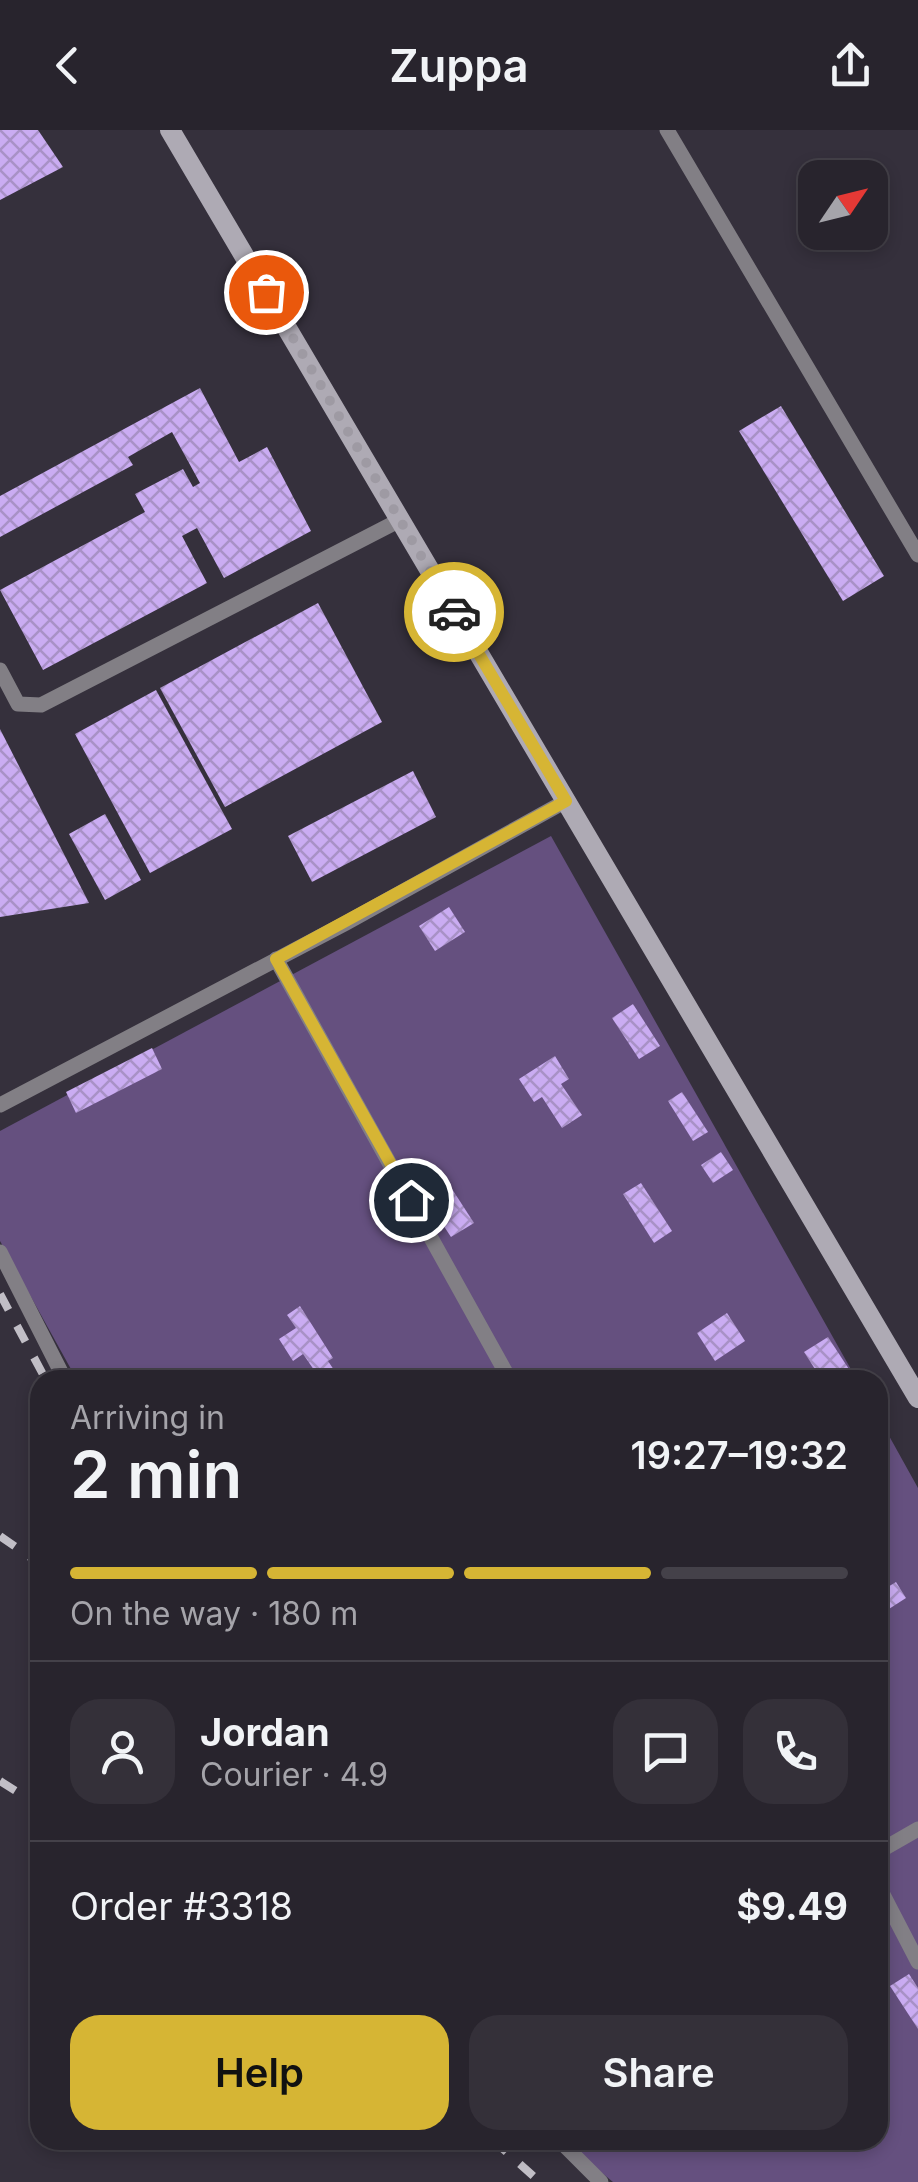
<!DOCTYPE html>
<meta charset="utf-8">
<style>
body{margin:0;font-family:Inter,sans-serif;background:#343039;color:#f1f3f6;height:100vh;display:flex;flex-direction:column;font-size:38px;white-space:nowrap}
*{box-sizing:border-box;margin:0}
p{font-size:32px;color:#a5a4aa}
.icon{flex:none;width:55px;height:55px;fill:none;stroke:currentColor;stroke-width:2;stroke-linecap:round;stroke-linejoin:round}
.map{position:relative;flex:1;overflow:hidden}
.sheet{position:absolute;left:30px;top:1240px;width:858px;height:780px;display:flex;flex-direction:column;background:#28242d;border-radius:30px;box-shadow:0 5px 15px #0003,0 0 0 2px #444149}
.sheet>*{flex:none}
.needle{width:65px;rotate:55deg}
.fabs{position:absolute;left:798px;top:30px;display:grid;gap:20px}
.fabs a{display:grid;place-items:center;width:90px;height:90px;border-radius:20px;background:#28242d;box-shadow:0 5px 15px #0003,0 0 0 2px #444149;font-size:50px}
.pin{position:absolute;display:grid;place-items:center;width:85px;height:85px;color:#fff;margin:-42px;border:5px solid #fff;border-radius:50%;box-shadow:0 2px 10px #0007}
.courier{position:absolute;display:grid;place-items:center;width:100px;height:100px;margin:-50px;border:8px solid #d6b534;border-radius:50%;background:#fff;color:#222;box-shadow:0 2px 12px #0007}
.headline em{font-style:normal;font-weight:600}
.headline div{display:flex;flex-direction:column-reverse}
.headline{display:flex;align-items:center;justify-content:space-between;height:170px;padding:0 40px}
h1{font-size:65px;font-weight:600;line-height:75px}
.bar{display:grid;grid-template-columns:repeat(4,1fr);gap:15px 10px;align-content:center;height:120px;padding:0 40px}
.bar i{height:12px;border-radius:8px;background:#444149}
.bar .active{background:#d6b534}
.bar p{grid-column:span 4}
.line{display:flex;align-items:center;gap:25px;padding:0 40px;border-top:2px solid #444149}
.line div{flex:1}
.round{display:grid;place-items:center;flex:none;width:105px;height:105px;border-radius:30px;background:#343039}
.action{display:flex;gap:20px;margin-top:auto;padding:20px 40px}
.action a{flex:1;height:115px;border-radius:30px;background:#d6b534;color:#111;font-size:40px;font-weight:600;line-height:115px;text-align:center}
.action a+a{background:#343039;color:#f1f3f6}
header{display:flex;justify-content:space-between;align-items:center;height:130px;padding:0 40px;background:#28242d;font-size:45px;font-weight:600}
.map>svg:first-child{display:block}
.green{fill:#65507f}
.building{fill:url(#building-cross-hatch)}
.lines{fill:none;stroke-linecap:round;stroke-linejoin:round}
.lane{stroke:#827f85;stroke-width:15}
.secondary{stroke:#aeaab4;stroke-width:20}
.rail{stroke:#c1bec6;stroke-width:8;stroke-dasharray:18 18;stroke-linecap:butt}
.done{stroke:#9e9aa3;stroke-width:10;stroke-dasharray:0 18}
.route{stroke:#d6b534;stroke-width:12}
</style>
<header><svg class="icon" aria-label="back" viewBox="0 0 24 24"><path d="M15 5l-7 7 7 7"/></svg>Zuppa<svg class="icon" aria-label="share" viewBox="0 0 24 24"><path d="M12 15V3M7 8l5-5 5 5M5 13v7h14v-7"/></svg></header>
<div class="map">
<svg width="918" height="2052" viewBox="0 0 918 2052">
<defs>
<pattern id="building-cross-hatch" width="8" height="8" patternUnits="userSpaceOnUse" patternTransform="scale(2.5)"><rect width="8" height="8" fill="#caacf2"/><path d="M0 0l8 8M0 8l8-8" fill="none" stroke="#a891c6"/></pattern>
</defs>
<rect width="100%" height="100%" fill="#35303c"/>
<g class="green">
<polygon points="551,706 857,1250 77,1250 0,1111 0,1001"/>
<polygon points="878,1286 918,1358 918,2052 613,2052 562,2010 878,2010"/>
</g>
<g class="building">
<polygon points="0,0 38,0 63,37 0,70"/>
<polygon points="200,258 239,332 267,317 311,401 224,448 197,398 182,406 207,453 43,540 0,460 145,382 135,364 183,339 193,357 200,353 172,302 128,327 133,335 0,407 0,366"/>
<polygon points="781,276 884,446 843,471 739,301"/>
<polygon points="318,473 382,592 225,677 160,558"/>
<polygon points="156,560 232,699 150,743 75,604"/>
<polygon points="0,599 89,773 0,787"/>
<polygon points="413,641 436,687 312,752 288,706"/>
<polygon points="105,684 141,750 105,770 69,704"/>
<polygon points="449,777 465,802 435,821 419,796"/>
<polygon points="633,874 660,916 639,929 612,888"/>
<polygon points="152,918 162,939 76,983 66,962"/>
<polygon points="555,926 569,949 561,954 582,985 562,998 542,967 534,972 519,949"/>
<polygon points="682,962 708,1002 693,1011 668,971"/>
<polygon points="721,1022 733,1040 713,1053 701,1035"/>
<polygon points="441,1042 474,1093 451,1107 418,1057"/>
<polygon points="641,1053 672,1101 654,1113 623,1064"/>
<polygon points="300,1176 333,1228 328,1231 338,1246 332,1250 321,1250 303,1224 293,1231 279,1209 296,1198 287,1185"/>
<polygon points="727,1183 745,1211 715,1231 697,1203"/>
<polygon points="828,1207 856,1250 822,1250 804,1222"/>
<polygon points="896,1452 906,1468 878,1486 878,1463"/>
<polygon points="909,1844 918,1858 918,1899 890,1856"/>
</g>
<g class="lines">
<g class="lane">
<polyline points="667,0 918,425"/>
<polyline points="0,540 18,574 41,575 400,390"/>
<polyline points="276,829 510,1250"/>
<polyline points="0,975 346,793 566,671"/>
<polyline points="0,1122 65,1250"/>
<polyline points="878,1722 918,1699"/>
<polyline points="878,1755 918,1832"/>
<polyline points="559,2010 601,2052"/>
</g>
<polyline class="secondary" points="170,0 918,1268"/>
<g class="rail">
<polyline points="0,1164 46,1250"/>
<polyline points="0,1406 40,1434"/>
<polyline points="0,1651 40,1676"/>
<polyline points="493,2010 540,2052"/>
</g>
</g>
<g class="lines">
<polyline class="done" points="266,162 454,482"/>
<polyline class="route" points="411,1070 276,829 566,671 454,482"/>
</g>
</svg>
<div class="fabs">
<a><svg class="needle" viewBox="-14 -14 28 28"><path d="M0-13l5 13h-10z" fill="#e53935"/><path d="M0 13l5-13h-10z" fill="#a5a4aa"/></svg></a>
</div>
<div class="pin" style="left:266px;top:162px;background:#ea580c"><svg class="icon" aria-label="bag" viewBox="0 0 24 24"><path d="M5 8h14l-1 12H6zM9 8a3 3 0 0 1 6 0"/></svg></div>
<div class="pin" style="left:411px;top:1070px;background:#1f2937"><svg class="icon" aria-label="home" viewBox="0 0 24 24"><path d="M3 11l9-7 9 7M6 9v11h12V9"/></svg></div>
<div class="courier" style="left:454px;top:482px"><svg class="icon" aria-label="car" viewBox="0 0 24 24"><path d="M5 17H2v-5l4-1 3-4h7l3 4 3 1v5h-3M9 17h6M6 11h13"/><circle cx="7" cy="17" r="2"/><circle cx="17" cy="17" r="2"/></svg></div>
<section class="sheet">
<div class="headline"><div><h1>2 min</h1><p>Arriving in</p></div><em>19:27–19:32</em></div>
<div class="bar"><i class="active"></i><i class="active"></i><i class="active"></i><i></i><p>On the way · 180 m</p></div>
<div class="line" style="height:180px"><a class="round"><svg class="icon" aria-label="person" viewBox="0 0 24 24"><circle cx="12" cy="8" r="4"/><path d="M4 21q1-7 8-7t8 7"/></svg></a><div><b>Jordan</b><p>Courier · 4.9</p></div><a class="round"><svg class="icon" aria-label="chat" viewBox="0 0 24 24"><path d="M4 5h16v11H9l-5 4z"/></svg></a><a class="round"><svg class="icon" aria-label="phone" viewBox="0 0 24 24"><path d="M5 4h4l2 5-3 2q2 4 5 5l2-3 5 2v4C11 20 4 13 5 4z"/></svg></a></div>
<div class="line" style="height:130px"><div>Order #3318</div><b>$9.49</b></div>
<div class="action"><a>Help</a><a>Share</a></div>
</section>
</div>
